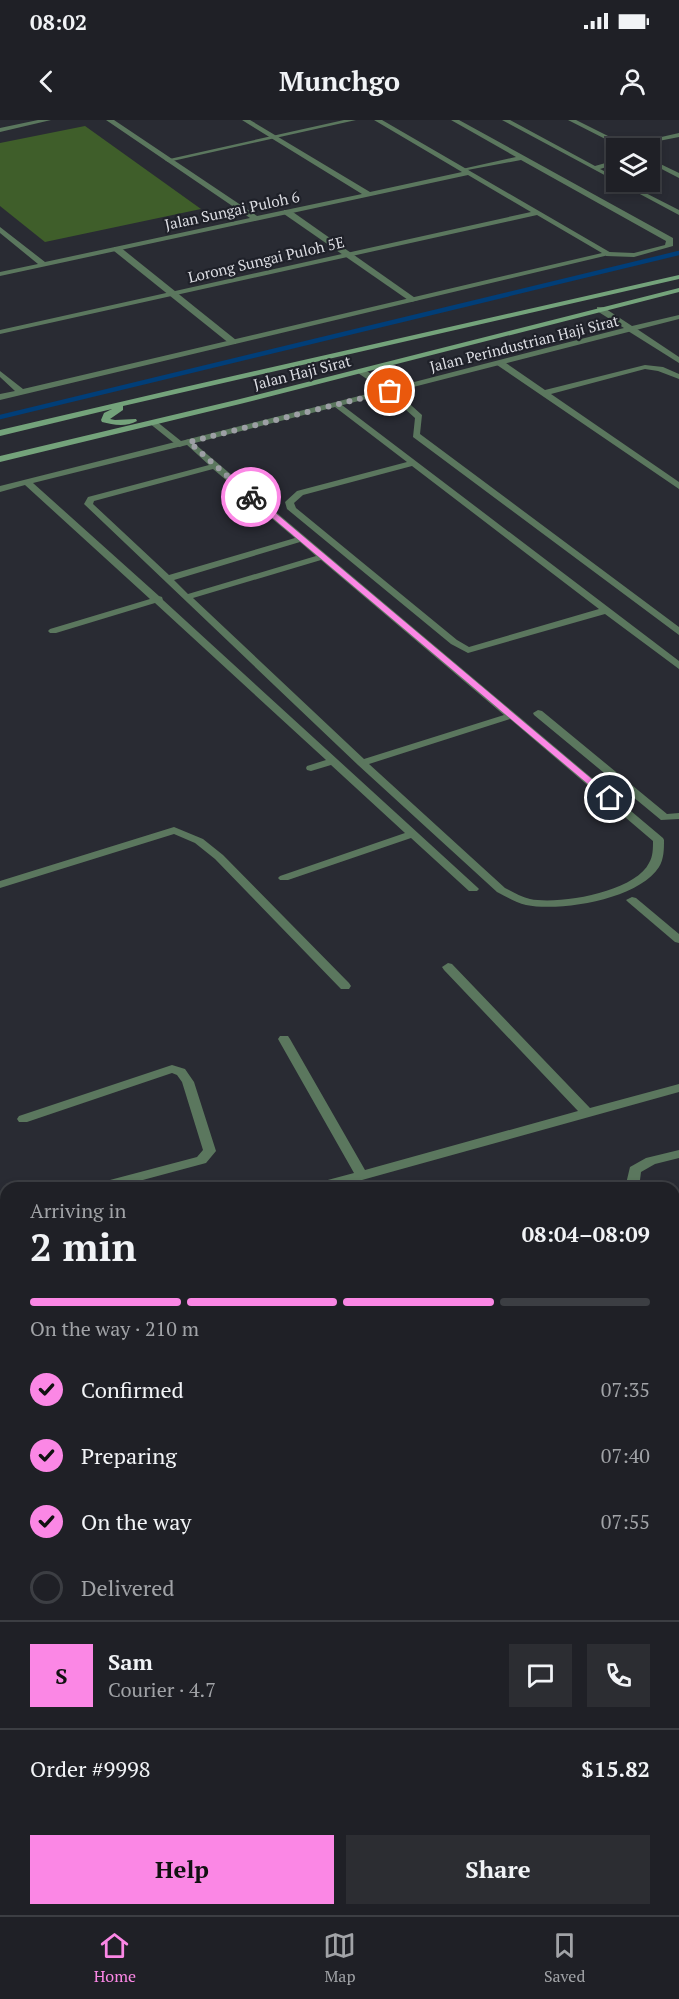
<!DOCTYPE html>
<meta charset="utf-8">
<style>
body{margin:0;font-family:"PT Serif",serif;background:#2c2d32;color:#f1f3f6;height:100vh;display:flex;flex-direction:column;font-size:22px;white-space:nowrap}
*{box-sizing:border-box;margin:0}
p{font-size:20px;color:#a1a3a7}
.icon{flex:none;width:33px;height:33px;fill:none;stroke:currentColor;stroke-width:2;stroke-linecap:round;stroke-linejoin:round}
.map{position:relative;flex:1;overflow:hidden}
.sheet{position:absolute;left:0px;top:1062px;width:680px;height:734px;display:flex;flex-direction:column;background:#1f2026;border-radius:18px 18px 0 0;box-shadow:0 3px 9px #0003,0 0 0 2px #3c3e43}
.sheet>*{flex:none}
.controls{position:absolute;left:606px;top:18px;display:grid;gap:12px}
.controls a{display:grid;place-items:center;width:54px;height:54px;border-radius:0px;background:#1f2026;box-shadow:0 3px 9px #0003,0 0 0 2px #3c3e43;font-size:30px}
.pin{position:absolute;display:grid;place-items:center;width:51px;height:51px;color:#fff;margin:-26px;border:3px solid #fff;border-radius:50%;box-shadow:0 2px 6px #0007}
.courier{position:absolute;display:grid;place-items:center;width:60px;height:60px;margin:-30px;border:4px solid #fb87e5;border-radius:50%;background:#fff;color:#222;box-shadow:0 2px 8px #0007}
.summary em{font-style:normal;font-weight:600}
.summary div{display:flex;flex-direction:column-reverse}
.summary{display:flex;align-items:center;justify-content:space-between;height:102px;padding:0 30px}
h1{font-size:39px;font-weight:600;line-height:45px}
.bar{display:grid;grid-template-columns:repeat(4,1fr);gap:9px 6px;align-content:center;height:72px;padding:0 30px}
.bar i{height:8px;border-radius:4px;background:#3c3e43}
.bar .selected{background:#fb87e5}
.bar p{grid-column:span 4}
.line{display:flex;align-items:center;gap:15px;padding:0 30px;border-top:2px solid #3c3e43}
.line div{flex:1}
.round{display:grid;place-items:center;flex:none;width:63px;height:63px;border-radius:0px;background:#2c2d32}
ol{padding:0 30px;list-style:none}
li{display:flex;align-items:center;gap:18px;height:66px}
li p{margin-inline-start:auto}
li .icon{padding:6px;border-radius:50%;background:#fb87e5;color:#111;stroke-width:4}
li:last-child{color:#a1a3a7}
li i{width:33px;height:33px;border:3px solid #3c3e43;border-radius:50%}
.action{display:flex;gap:12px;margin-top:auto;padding:12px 30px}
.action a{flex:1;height:69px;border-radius:0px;background:#fb87e5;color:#111;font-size:24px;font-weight:600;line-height:69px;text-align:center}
.action a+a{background:#2c2d32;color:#f1f3f6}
.status{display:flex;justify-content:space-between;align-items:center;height:42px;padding:0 30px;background:#1f2026;direction:ltr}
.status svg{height:16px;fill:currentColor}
header{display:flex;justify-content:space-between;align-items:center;height:78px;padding:0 30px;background:#1f2026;font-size:27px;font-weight:600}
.tabs{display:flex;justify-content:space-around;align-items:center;height:84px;border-top:2px solid #3c3e43;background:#1f2026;font-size:16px;color:#a1a3a7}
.tabs a{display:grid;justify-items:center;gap:3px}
.tabs .selected{color:#fb87e5}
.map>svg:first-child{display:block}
.green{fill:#3f5e2a}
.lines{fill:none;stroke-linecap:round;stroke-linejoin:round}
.stream{stroke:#013e78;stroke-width:4.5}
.lane{fill:#5b775e;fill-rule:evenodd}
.street{fill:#5b775e;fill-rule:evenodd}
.secondary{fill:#74a37b;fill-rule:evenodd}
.route{fill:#fb87e5}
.done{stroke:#9d9fa5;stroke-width:6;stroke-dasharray:0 10.8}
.labels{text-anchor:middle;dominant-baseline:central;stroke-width:4.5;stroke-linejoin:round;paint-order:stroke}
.far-street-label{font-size:15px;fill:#dcdde3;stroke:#1f2129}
</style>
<div class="status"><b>08:02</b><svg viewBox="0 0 49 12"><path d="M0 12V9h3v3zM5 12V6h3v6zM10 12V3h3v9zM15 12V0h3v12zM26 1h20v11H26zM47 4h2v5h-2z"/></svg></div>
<header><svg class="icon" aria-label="back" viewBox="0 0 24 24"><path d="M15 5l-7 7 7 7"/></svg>Munchgo<svg class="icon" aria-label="person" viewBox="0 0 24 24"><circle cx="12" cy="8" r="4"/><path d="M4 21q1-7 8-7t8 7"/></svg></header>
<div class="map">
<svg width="679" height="1795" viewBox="0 0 679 1795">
<rect width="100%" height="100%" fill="#292b33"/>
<polygon class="green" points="85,6 201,89 45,122 0,86 0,23"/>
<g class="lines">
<polyline class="stream" points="0,297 679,133"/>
<g class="lane">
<polygon points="344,0 356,0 168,42 165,40"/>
<polygon points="451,0 459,0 673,118 673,126 634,137 606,136 606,132 609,132 634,133 665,125 666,121 521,40 462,51 462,49 516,37"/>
<polygon points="502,0 510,0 595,46 616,40 616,44 600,49 616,57 616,62 624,62 679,90 679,95"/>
<polygon points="284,90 290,90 418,180 411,182 284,94"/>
<polygon points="114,127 120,127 236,220 236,224 230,224 114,131"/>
<polygon points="628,207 634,207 679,237 679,243 628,211"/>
<polygon points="497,241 503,241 545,270 645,245 663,247 679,254 679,259 658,251 645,249 551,274 679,362 679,369 497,245"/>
<polygon points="387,269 393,269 422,295 420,314 679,507 679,515 413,317 415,298 387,273"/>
<path d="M338 282 679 541V549L605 494 468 533 451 524 287 389 285 382 297 371 407 342 335 287V283ZM412 346 599 489 469 527 457 520 296 388 294 383 303 375Z"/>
<path d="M189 319 663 718 664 720C664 729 664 739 659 747 639 779 561 792 526 785 516 783 507 777 497 772L358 645 84 384 88 377 209 345 186 324V320ZM213 349 295 418 169 455 93 384 94 381ZM300 422 316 436 188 474 174 460ZM321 440 504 595 364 639 193 478ZM510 599 653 721C653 728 653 737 649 743 635 772 559 785 530 779 521 777 513 772 505 768L369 644Z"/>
<polygon points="179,321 183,324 182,326 33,363 159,476 162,477 163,480 477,767 479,769 477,771 469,771 411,718 288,760 280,760 278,758 280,756 405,713 331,645 311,651 307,650 306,648 307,646 326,640 155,483 56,513 50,513 48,511 50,509 150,479 25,365 0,372 0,366"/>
<polygon points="538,590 542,591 667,694 679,693 679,699 661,700 534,595 533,593"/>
<polygon points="174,707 203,719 223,735 349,863 351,866 349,869 341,869 215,739 195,723 174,714 0,768 0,761"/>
<polygon points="172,945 185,949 194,962 216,1031 206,1043 113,1068 89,1068 91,1065 197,1037 203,1030 182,962 177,955 172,953 27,1002 19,1002 17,999 19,996"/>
<polygon points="6,1086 6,1096 0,1098 0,1088"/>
<polygon points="6,1208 6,1218 0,1220 0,1210"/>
<polygon points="674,1424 679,1425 679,1437 674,1436"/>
<polygon points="84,1790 101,1790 102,1795 84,1795"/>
<polygon points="577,1790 594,1790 596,1795 578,1795"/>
</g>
<g class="street">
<polygon points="38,0 51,0 0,12 0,8"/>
<polygon points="106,0 114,0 257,96 362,74 242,0 250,0 370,72 462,52 374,0 382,0 613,134 0,280 0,274 15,271 0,257 0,251 23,269 602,133 537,95 0,214 0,210 531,92 468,55 0,156 0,152 38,144 0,113 0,107 45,142 250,98"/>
<polygon points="568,0 576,0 626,25 679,13 679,17 623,28"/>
<polygon points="650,39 679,53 679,58 650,43"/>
<polygon points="597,187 603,187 632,206 679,195 679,199 179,327 149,303 156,301 181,321 383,270 358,253 358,249 364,249 391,268 624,208 597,191"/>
<polygon points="632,777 636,778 679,814 679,823 675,822 628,782 626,780"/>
<polygon points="448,843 452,844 590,988 679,964 679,972 362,1060 330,1068 307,1068 309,1065 354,1053 278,919 280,916 288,916 290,919 365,1050 578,991 444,850 442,847"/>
<polygon points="679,1030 679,1038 655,1044 641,1052 639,1068 625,1068 630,1047 646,1038"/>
<polygon points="6,1141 6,1151 0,1152 0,1142"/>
<polygon points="674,1192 679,1194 679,1219 674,1217"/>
<rect x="674" y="1583" width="5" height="14"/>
<polygon points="326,1790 343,1790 345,1795 327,1795"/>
</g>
<g class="secondary">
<path d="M679 155V159L123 286V290L110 299 115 300 136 299 137 301C127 307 113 305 102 302L101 300 104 293 112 289 0 316V310L176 269Z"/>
<polygon points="679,168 679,172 240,284 0,342 0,336 236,280"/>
</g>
</g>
<polygon class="route" points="249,375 254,375 613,677 613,680 607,680 249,378"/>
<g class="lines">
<polyline class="done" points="251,377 189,322 390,271"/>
</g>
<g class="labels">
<g class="far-street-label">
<text transform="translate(232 90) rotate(-12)">Jalan Sungai Puloh 6</text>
<text transform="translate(266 139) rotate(-13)">Lorong Sungai Puloh 5E</text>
<text transform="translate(524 223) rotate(-14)">Jalan Perindustrian Haji Sirat</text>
<text transform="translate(302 252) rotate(-14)">Jalan Haji Sirat</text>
</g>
</g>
</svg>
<div class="controls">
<a><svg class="icon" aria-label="layers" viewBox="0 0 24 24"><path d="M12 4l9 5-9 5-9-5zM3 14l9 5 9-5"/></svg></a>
</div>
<div class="pin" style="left:390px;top:271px;background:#ea580c"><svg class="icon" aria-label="bag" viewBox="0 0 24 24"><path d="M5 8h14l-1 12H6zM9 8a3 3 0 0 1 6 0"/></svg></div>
<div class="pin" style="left:610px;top:678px;background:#1f2937"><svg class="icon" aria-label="home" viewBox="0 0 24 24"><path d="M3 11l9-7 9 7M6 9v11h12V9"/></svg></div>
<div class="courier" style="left:251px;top:377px"><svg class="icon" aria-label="bike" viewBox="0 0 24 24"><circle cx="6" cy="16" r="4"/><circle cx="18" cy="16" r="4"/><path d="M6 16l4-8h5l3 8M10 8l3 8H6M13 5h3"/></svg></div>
<section class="sheet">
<div class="summary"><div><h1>2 min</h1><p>Arriving in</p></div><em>08:04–08:09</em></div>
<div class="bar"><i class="selected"></i><i class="selected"></i><i class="selected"></i><i></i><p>On the way · 210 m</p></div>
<ol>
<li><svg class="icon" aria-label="check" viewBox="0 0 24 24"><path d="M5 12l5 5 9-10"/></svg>Confirmed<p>07:35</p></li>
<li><svg class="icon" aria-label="check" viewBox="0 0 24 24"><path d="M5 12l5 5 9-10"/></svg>Preparing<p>07:40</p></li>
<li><svg class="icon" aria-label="check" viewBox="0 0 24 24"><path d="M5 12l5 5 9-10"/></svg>On the way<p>07:55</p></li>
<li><i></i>Delivered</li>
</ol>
<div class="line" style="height:108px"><b class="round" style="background:#fb87e5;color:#111">S</b><div><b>Sam</b><p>Courier · 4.7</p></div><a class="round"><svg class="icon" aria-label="chat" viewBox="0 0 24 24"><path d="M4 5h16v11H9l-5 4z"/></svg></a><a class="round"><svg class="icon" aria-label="phone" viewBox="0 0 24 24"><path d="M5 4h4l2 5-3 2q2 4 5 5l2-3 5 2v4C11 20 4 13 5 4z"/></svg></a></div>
<div class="line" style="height:78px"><div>Order #9998</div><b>$15.82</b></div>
<div class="action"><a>Help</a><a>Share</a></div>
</section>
</div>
<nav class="tabs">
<a class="selected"><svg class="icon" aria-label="home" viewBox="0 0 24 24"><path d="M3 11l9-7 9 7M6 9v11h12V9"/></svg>Home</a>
<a><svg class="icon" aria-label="map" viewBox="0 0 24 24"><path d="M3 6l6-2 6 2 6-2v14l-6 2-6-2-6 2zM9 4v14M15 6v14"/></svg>Map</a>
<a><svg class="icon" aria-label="saved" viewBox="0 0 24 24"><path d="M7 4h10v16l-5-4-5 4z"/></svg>Saved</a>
</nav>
